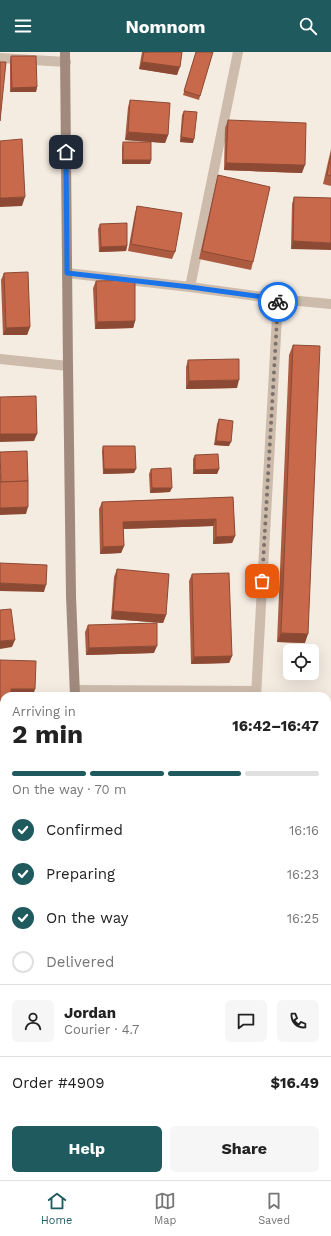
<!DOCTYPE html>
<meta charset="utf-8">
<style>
body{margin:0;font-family:"Work Sans",sans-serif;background:#f6f6f6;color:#222;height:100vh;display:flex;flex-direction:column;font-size:15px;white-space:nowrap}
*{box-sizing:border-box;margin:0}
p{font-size:13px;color:#767676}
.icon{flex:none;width:22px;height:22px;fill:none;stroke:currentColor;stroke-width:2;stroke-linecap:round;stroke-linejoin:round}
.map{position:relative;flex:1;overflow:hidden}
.drawer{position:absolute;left:0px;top:640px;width:331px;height:488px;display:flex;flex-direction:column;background:#fff;border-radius:12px 12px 0 0;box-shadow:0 4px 16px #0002}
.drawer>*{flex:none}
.buttons{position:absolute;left:283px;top:592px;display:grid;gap:8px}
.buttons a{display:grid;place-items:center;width:36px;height:36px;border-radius:6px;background:#fff;box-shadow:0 4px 16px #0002;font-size:20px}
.pin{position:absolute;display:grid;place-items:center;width:34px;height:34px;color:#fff;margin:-17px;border-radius:8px;box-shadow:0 2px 6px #0006}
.courier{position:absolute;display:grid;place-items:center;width:40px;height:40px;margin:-20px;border:3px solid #1a73e8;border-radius:50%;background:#fff;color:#222;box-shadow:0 1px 5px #0007}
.overview em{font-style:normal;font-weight:700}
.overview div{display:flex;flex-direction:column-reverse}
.overview{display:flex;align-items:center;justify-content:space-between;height:68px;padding:0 12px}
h1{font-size:26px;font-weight:700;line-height:30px}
.bar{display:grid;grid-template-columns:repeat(4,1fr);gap:6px 4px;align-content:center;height:48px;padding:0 12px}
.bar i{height:5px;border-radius:3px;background:#e0e0e0}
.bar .current{background:#1f5a5e}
.bar p{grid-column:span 4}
.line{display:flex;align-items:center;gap:10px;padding:0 12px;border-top:1px solid #e0e0e0}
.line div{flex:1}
.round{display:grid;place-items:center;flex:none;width:42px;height:42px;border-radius:6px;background:#f6f6f6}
ol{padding:0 12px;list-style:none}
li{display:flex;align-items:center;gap:12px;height:44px}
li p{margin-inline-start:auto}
li .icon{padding:4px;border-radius:50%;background:#1f5a5e;color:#fff;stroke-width:4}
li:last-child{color:#767676}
li i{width:22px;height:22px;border:2px solid #e0e0e0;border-radius:50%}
.primary-button{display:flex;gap:8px;margin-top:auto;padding:8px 12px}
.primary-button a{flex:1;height:46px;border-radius:6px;background:#1f5a5e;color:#fff;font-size:16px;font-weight:700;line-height:46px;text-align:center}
.primary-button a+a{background:#f6f6f6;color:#222}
header{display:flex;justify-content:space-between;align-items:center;height:52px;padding:0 12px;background:#1f5a5e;color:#fff;font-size:18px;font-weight:700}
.tabs{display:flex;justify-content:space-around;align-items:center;height:56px;border-top:1px solid #e0e0e0;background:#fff;font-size:11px;color:#767676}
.tabs a{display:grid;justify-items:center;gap:2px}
.tabs .current{color:#1f5a5e}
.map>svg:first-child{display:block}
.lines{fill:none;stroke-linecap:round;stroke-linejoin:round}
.street{stroke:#cdbbac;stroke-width:10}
.secondary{stroke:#a18a7d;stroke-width:10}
.wall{fill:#ac5a40}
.shaded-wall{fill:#8c4a34}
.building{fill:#c8694b;stroke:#8c4a34}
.done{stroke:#7c716b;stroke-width:4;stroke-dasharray:0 7.2}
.route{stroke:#1a73e8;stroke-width:5}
</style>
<header><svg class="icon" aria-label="menu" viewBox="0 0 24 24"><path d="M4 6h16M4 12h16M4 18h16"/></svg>Nomnom<svg class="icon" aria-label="search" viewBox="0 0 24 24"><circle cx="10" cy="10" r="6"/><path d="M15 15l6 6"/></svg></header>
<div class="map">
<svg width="331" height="1128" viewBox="0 0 331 1128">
<rect width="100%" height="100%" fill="#f4ebe1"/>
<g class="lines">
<g class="street">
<polyline points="0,6 66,10"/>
<polyline points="67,221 190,235 278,247 331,252"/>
<polyline points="190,235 238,0"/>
<polyline points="0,307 68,314"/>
<polyline points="75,638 256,639"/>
<polyline points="256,644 278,247"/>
<polyline points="0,800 4,800"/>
<polyline points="0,928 4,928"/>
</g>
<g class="secondary">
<polyline points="65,0 68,314 71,544 75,644"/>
<polyline points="327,868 331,869"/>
<polyline points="172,1124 172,1128"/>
</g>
</g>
<g class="wall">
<polygon points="142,0 182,0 177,23 139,17"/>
<polygon points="196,0 200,44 199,48 183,43"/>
<polygon points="11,4 37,35 36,40 10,40 10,8"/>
<polygon points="130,48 168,83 165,91 125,88 128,55"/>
<polygon points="184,59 193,91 180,90 182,63"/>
<polygon points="228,68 302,121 224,118 225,76"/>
<polygon points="123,90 151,108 150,112 122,112 122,95"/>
<polygon points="331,97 331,134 323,132"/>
<polygon points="218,123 253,210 251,218 199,207 216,131"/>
<polygon points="294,145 331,146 291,197 292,152"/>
<polygon points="137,154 175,200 172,207 128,199 135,161"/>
<polygon points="100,172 127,194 126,199 99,200 98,177"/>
<polygon points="4,221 30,275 27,283 3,283 1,228"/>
<polygon points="96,229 135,269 133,276 95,277 93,236"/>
<polygon points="293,293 305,591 277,590 289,303"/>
<polygon points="188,308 237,336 186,337 186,315"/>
<polygon points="219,367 229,394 214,393 217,372"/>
<polygon points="103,394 134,421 103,422 102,399"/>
<polygon points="195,403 219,417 217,422 193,422 193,407"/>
<polygon points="151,417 170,440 150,441 149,422"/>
<polygon points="233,445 235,484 232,491 213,492 213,474 123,477 124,494 121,501 100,502 99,457 102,450"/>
<polygon points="117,517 166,563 163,571 111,567 114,525"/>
<polygon points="192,522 232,604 229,611 191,612 189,529"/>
<polygon points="88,573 154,601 86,603 85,580"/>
<polygon points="327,917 331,918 331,1038 327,1037"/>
<polygon points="4,1053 4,1074 2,1058"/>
</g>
<g class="shaded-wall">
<polygon points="142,10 180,15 177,23 139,17"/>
<polygon points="37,35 36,40 10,40 12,36"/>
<polygon points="128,80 168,83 165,91 125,88"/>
<polygon points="181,85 194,87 193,91 180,90"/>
<polygon points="123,108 151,108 150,112 122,112"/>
<polygon points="226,111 305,113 302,121 224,118"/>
<polygon points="25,145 22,154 0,155 0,146"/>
<polygon points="293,189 331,191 331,198 291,197"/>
<polygon points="127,194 126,199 99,200 101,195"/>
<polygon points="135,269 133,276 95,277 97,270"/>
<polygon points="30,275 27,283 3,283 6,276"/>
<polygon points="239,328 237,336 186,337 189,329"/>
<polygon points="0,382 37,382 34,389 0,390"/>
<polygon points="216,389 231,390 229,394 214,393"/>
<polygon points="104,417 136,417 134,421 103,422"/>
<polygon points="219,417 217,422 193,422 195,418"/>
<polygon points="152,436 172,436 170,440 150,441"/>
<polygon points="28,455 26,462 0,463 0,456"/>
<polygon points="216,467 213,474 120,477 123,470"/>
<polygon points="235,484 232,491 213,492 216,485"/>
<polygon points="124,494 121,501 100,502 103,495"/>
<polygon points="0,531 46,533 44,540 0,539"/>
<polygon points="113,559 166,563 163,571 111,567"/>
<polygon points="281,581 308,582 305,591 277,590"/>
<polygon points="15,588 12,595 0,597 0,589"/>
<polygon points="157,594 154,601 86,603 89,596"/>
<polygon points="232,604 229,611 191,612 194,605"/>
<polygon points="11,637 35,637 33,644 8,644"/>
<rect x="0" y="709" width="4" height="9"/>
</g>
<g class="building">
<polygon points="144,0 182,0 180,15 142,10"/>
<polygon points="196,0 213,0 200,44 184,39"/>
<polygon points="11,4 36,4 37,35 12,36"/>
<polygon points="0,10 6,10 0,69"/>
<polygon points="130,48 170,51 168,83 128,80"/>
<polygon points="184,59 197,60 194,87 181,85"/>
<polygon points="228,68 306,71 305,113 226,111"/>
<polygon points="22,87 25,145 0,146 0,89"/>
<rect x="123" y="90" width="28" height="18"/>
<polygon points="331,103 331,124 327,123"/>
<polygon points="218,123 270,135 253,210 202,199"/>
<polygon points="294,145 331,146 331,191 293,189"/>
<polygon points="137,154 182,161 175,200 131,192"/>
<polygon points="127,171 127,194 101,195 100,172"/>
<polygon points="28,220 30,275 6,276 4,221"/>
<polygon points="135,228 135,269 97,270 96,229"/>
<polygon points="293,293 320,294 308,582 281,581"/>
<polygon points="239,307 239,328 189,329 188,308"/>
<polygon points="36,344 37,382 0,382 0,345"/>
<polygon points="219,367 233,369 231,390 216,389"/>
<polygon points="103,394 135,394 136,417 104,417"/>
<polygon points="27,399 28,429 1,430 0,400"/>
<polygon points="218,402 219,417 195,418 195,403"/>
<polygon points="171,416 172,436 152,436 151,417"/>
<polygon points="0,421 0,430 28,429 28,455 0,456"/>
<polygon points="233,445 235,484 216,485 216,467 123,470 124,494 103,495 102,450"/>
<polygon points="0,511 47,513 46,533 0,531"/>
<polygon points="117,517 169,522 166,563 113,559"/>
<polygon points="229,521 232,604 194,605 192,522"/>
<polygon points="11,557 15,588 0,589 0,558"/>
<polygon points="157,571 157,594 89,596 88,573"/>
<polygon points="0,608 36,609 35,637 11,637 11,644 4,644 4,709 0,709"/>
<polygon points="327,917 331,918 331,1028 327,1027"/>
<polygon points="327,1118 331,1119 331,1128 287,1128 288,1124 327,1124"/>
</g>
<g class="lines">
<polyline class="done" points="262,529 278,250"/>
<polyline class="route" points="66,100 67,221 190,235 278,247 278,250"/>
</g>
</svg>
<div class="buttons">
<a><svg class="icon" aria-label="locate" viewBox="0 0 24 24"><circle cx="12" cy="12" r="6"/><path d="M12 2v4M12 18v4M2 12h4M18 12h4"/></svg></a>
</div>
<div class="pin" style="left:262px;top:529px;background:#ea580c"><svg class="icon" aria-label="bag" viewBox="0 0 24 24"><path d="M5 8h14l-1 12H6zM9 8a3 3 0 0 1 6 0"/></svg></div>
<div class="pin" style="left:66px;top:100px;background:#1f2937"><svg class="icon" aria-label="home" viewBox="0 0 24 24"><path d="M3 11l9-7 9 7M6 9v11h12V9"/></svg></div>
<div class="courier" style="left:278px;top:250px"><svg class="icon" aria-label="bike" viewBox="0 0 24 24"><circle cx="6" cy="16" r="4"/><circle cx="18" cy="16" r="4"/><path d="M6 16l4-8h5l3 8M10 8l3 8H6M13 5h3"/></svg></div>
<section class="drawer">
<div class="overview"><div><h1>2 min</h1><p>Arriving in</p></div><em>16:42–16:47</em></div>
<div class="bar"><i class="current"></i><i class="current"></i><i class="current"></i><i></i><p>On the way · 70 m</p></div>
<ol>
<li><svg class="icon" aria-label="check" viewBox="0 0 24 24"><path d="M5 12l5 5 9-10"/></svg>Confirmed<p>16:16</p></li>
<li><svg class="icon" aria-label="check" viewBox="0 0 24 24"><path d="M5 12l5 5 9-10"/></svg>Preparing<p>16:23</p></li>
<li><svg class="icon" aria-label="check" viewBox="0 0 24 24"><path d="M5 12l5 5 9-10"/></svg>On the way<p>16:25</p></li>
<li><i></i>Delivered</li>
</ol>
<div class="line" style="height:72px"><a class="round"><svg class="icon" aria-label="person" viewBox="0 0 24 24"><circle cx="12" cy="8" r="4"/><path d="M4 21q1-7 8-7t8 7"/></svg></a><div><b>Jordan</b><p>Courier · 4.7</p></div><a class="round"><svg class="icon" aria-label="chat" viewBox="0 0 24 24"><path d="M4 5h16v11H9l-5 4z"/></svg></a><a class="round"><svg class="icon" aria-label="phone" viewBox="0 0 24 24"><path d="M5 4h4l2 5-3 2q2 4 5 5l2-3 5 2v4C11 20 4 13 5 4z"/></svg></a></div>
<div class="line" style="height:52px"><div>Order #4909</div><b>$16.49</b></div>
<div class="primary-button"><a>Help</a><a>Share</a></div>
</section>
</div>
<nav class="tabs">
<a class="current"><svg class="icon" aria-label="home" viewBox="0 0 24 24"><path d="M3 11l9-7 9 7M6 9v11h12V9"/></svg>Home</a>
<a><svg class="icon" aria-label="map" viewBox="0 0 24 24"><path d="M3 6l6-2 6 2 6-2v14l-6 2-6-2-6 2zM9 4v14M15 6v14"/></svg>Map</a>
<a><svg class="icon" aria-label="saved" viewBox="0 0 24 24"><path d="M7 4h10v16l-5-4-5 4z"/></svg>Saved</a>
</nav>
